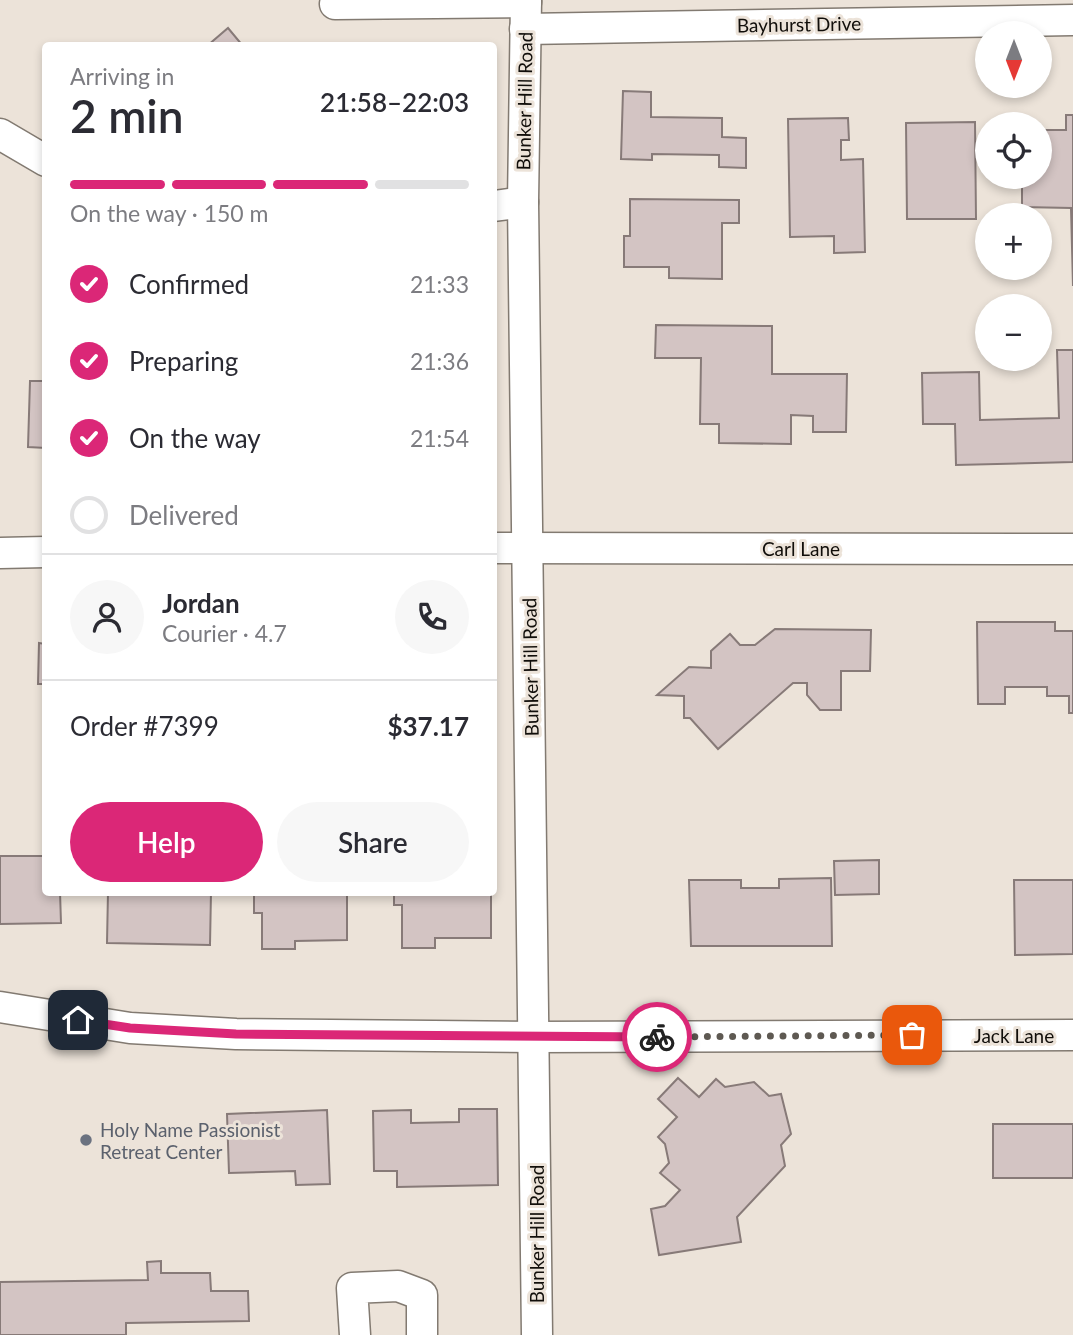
<!DOCTYPE html>
<meta charset="utf-8">
<style>
body{margin:0;font-family:Lato,sans-serif;background:#f7f7f7;color:#2b2b33;height:100vh;display:flex;flex-direction:column;font-size:26px;white-space:nowrap}
*{box-sizing:border-box;margin:0}
p{font-size:23px;color:#7c7c81}
.icon{flex:none;width:38px;height:38px;fill:none;stroke:currentColor;stroke-width:2;stroke-linecap:round;stroke-linejoin:round}
.map{position:relative;flex:1;overflow:hidden}
.side{position:absolute;left:42px;top:42px;width:455px;height:854px;display:flex;flex-direction:column;background:#fff;border-radius:7px;box-shadow:0 4px 10px #0003}
.side>*{flex:none}
.needle{width:46px;rotate:180deg}
.tools{position:absolute;left:975px;top:21px;display:grid;gap:14px}
.tools a{display:grid;place-items:center;width:77px;height:77px;border-radius:50%;background:#fff;box-shadow:0 4px 10px #0003;font-size:35px}
.pin{position:absolute;display:grid;place-items:center;width:60px;height:60px;color:#fff;margin:-30px;border-radius:14px;box-shadow:0 4px 10px #0006}
.courier{position:absolute;display:grid;place-items:center;width:70px;height:70px;margin:-35px;border:5px solid #db2777;border-radius:50%;background:#fff;color:#222;box-shadow:0 2px 9px #0007}
.head em{font-style:normal;font-weight:600}
.head div{display:flex;flex-direction:column-reverse}
.head{display:flex;align-items:center;justify-content:space-between;height:119px;padding:0 28px}
h1{font-size:46px;font-weight:600;line-height:52px}
.bar{display:grid;grid-template-columns:repeat(4,1fr);gap:10px 7px;align-content:center;height:84px;padding:0 28px}
.bar i{height:9px;border-radius:5px;background:#e1e1e2}
.bar .active{background:#db2777}
.bar p{grid-column:span 4}
.line{display:flex;align-items:center;gap:18px;padding:0 28px;border-top:2px solid #e1e1e2}
.line div{flex:1}
.round{display:grid;place-items:center;flex:none;width:74px;height:74px;border-radius:37px;background:#f7f7f7}
ol{padding:0 28px;list-style:none}
li{display:flex;align-items:center;gap:21px;height:77px}
li p{margin-inline-start:auto}
li .icon{padding:7px;border-radius:50%;background:#db2777;color:#fff;stroke-width:4}
li:last-child{color:#7c7c81}
li i{width:38px;height:38px;border:4px solid #e1e1e2;border-radius:50%}
.button{display:flex;gap:14px;margin-top:auto;padding:14px 28px}
.button a{flex:1;height:80px;border-radius:42px;background:#db2777;color:#fff;font-size:28px;font-weight:600;line-height:80px;text-align:center}
.button a+a{background:#f7f7f7;color:#2b2b33}
.map>svg:first-child{display:block}
.building{fill:#d3c4c3;stroke:#877a78;stroke-width:2}
.lines{fill:none;stroke-linecap:round;stroke-linejoin:round}
.minor-casing{stroke:#827a71;stroke-width:33}
.minor{stroke:#fff;stroke-width:30}
.done{stroke:#5e5952;stroke-width:7;stroke-dasharray:0 12.6}
.route{stroke:#db2777;stroke-width:9}
.worship-dot{fill:#6b7280;stroke:#ece3d9;stroke-width:2.5}
.labels{text-anchor:middle;dominant-baseline:central;stroke-width:6;stroke-linejoin:round;paint-order:stroke}
.street-label{font-size:19px;fill:#110e0a;stroke:#ece3d9}
.worship-label{font-size:19px;fill:#5b616d;stroke:#ece3d9;text-anchor:start}
</style>
<div class="map">
<svg width="1073" height="1335" viewBox="0 0 1073 1335">
<rect width="100%" height="100%" fill="#ece3d9"/>
<g class="building">
<polygon points="228,28 243,46 207,46"/>
<polygon points="623,91 651,92 651,117 722,118 722,137 746,138 746,168 719,167 719,155 652,154 652,160 621,159"/>
<polygon points="1066,115 1073,115 1073,286 1071,208 1022,207 1022,177 1040,177 1040,130 1066,130"/>
<polygon points="848,118 849,140 841,140 841,160 863,159 865,252 834,253 834,236 790,237 788,119"/>
<polygon points="975,122 976,219 907,219 906,123"/>
<polygon points="630,199 739,200 739,223 722,223 722,279 669,278 669,267 624,267 624,236 630,236"/>
<polygon points="656,325 772,326 772,374 847,374 846,432 813,432 813,416 791,415 791,444 719,443 719,424 700,424 701,358 655,358"/>
<polygon points="1057,350 1073,350 1073,462 956,465 955,424 923,424 922,373 979,372 980,420 1059,418"/>
<polygon points="30,381 46,381 46,448 28,447"/>
<polygon points="977,622 1055,622 1055,631 1073,631 1073,713 1069,713 1069,696 1047,696 1047,687 1005,687 1005,704 978,704"/>
<polygon points="775,629 871,630 870,671 841,671 841,710 820,710 807,695 807,683 793,683 718,749 690,718 684,718 684,696 657,695 689,667 711,668 711,651 730,634 740,645 755,645"/>
<polygon points="39,643 46,644 46,684 38,684"/>
<polygon points="0,856 46,856 46,892 60,892 61,923 0,924"/>
<polygon points="879,860 879,894 835,895 834,861"/>
<polygon points="831,878 832,946 691,946 689,880 741,880 741,888 779,888 779,879"/>
<polygon points="1014,880 1073,880 1073,954 1015,955"/>
<polygon points="108,892 211,892 210,945 107,943"/>
<polygon points="254,892 347,892 347,940 295,941 295,949 262,949 262,913 254,913"/>
<polygon points="394,892 491,892 491,938 435,938 435,948 402,948 402,905 394,905"/>
<polygon points="678,1078 699,1097 716,1079 725,1087 754,1082 769,1096 781,1094 791,1134 781,1145 785,1166 737,1217 741,1242 659,1255 651,1209 665,1206 680,1190 660,1173 669,1163 665,1144 658,1137 677,1117 658,1099"/>
<polygon points="459,1109 497,1109 498,1185 397,1187 397,1171 374,1171 373,1111 411,1110 411,1123 459,1122"/>
<polygon points="327,1110 330,1184 296,1185 295,1171 229,1173 227,1114"/>
<rect x="993" y="1124" width="80" height="54"/>
<polygon points="161,1261 161,1273 210,1273 211,1291 248,1291 249,1321 126,1323 126,1335 0,1335 0,1282 148,1280 147,1262"/>
</g>
<g class="lines">
<defs>
<g id="minor">
<polyline points="526,0 523,202 537,1335"/>
<polyline points="335,4 526,2"/>
<polyline points="525,29 1073,20"/>
<polyline points="0,134 46,161"/>
<polyline points="494,206 523,202"/>
<polyline points="494,548 1073,549"/>
<polyline points="0,553 46,552"/>
<polyline points="0,1007 130,1028 236,1034 535,1037 1073,1035"/>
<polyline points="355,1335 352,1288 398,1286 422,1295 422,1335"/>
</g>
</defs>
<use href="#minor" class="minor-casing"/>
<use href="#minor" class="minor"/>
</g>
<g class="lines">
<polyline class="done" points="657,1037 912,1035"/>
<polyline class="route" points="78,1020 130,1028 236,1034 657,1037"/>
</g>
<circle class="worship-dot" cx="86" cy="1140" r="7"/>
<g class="labels">
<g class="street-label">
<text transform="translate(799 24) rotate(-1)">Bayhurst Drive</text>
<text transform="translate(524 101) rotate(-89)">Bunker Hill Road</text>
<text x="801" y="548">Carl Lane</text>
<text transform="translate(530 667) rotate(-91)">Bunker Hill Road</text>
<text x="1014" y="1035">Jack Lane</text>
<text transform="translate(536 1234) rotate(-90)">Bunker Hill Road</text>
</g>
<g class="worship-label">
<text x="100" y="1129">Holy Name Passionist<tspan x="100" dy="22">Retreat Center</tspan></text>
</g>
</g>
</svg>
<div class="tools">
<a><svg class="needle" viewBox="-14 -14 28 28"><path d="M0-13l5 13h-10z" fill="#e53935"/><path d="M0 13l5-13h-10z" fill="#7c7c81"/></svg></a>
<a><svg class="icon" aria-label="locate" viewBox="0 0 24 24"><circle cx="12" cy="12" r="6"/><path d="M12 2v4M12 18v4M2 12h4M18 12h4"/></svg></a>
<a>+</a>
<a>−</a>
</div>
<div class="pin" style="left:912px;top:1035px;background:#ea580c"><svg class="icon" aria-label="bag" viewBox="0 0 24 24"><path d="M5 8h14l-1 12H6zM9 8a3 3 0 0 1 6 0"/></svg></div>
<div class="pin" style="left:78px;top:1020px;background:#1f2937"><svg class="icon" aria-label="home" viewBox="0 0 24 24"><path d="M3 11l9-7 9 7M6 9v11h12V9"/></svg></div>
<div class="courier" style="left:657px;top:1037px"><svg class="icon" aria-label="bike" viewBox="0 0 24 24"><circle cx="6" cy="16" r="4"/><circle cx="18" cy="16" r="4"/><path d="M6 16l4-8h5l3 8M10 8l3 8H6M13 5h3"/></svg></div>
<section class="side">
<div class="head"><div><h1>2 min</h1><p>Arriving in</p></div><em>21:58–22:03</em></div>
<div class="bar"><i class="active"></i><i class="active"></i><i class="active"></i><i></i><p>On the way · 150 m</p></div>
<ol>
<li><svg class="icon" aria-label="check" viewBox="0 0 24 24"><path d="M5 12l5 5 9-10"/></svg>Confirmed<p>21:33</p></li>
<li><svg class="icon" aria-label="check" viewBox="0 0 24 24"><path d="M5 12l5 5 9-10"/></svg>Preparing<p>21:36</p></li>
<li><svg class="icon" aria-label="check" viewBox="0 0 24 24"><path d="M5 12l5 5 9-10"/></svg>On the way<p>21:54</p></li>
<li><i></i>Delivered</li>
</ol>
<div class="line" style="height:126px"><a class="round"><svg class="icon" aria-label="person" viewBox="0 0 24 24"><circle cx="12" cy="8" r="4"/><path d="M4 21q1-7 8-7t8 7"/></svg></a><div><b>Jordan</b><p>Courier · 4.7</p></div><a class="round"><svg class="icon" aria-label="phone" viewBox="0 0 24 24"><path d="M5 4h4l2 5-3 2q2 4 5 5l2-3 5 2v4C11 20 4 13 5 4z"/></svg></a></div>
<div class="line" style="height:91px"><div>Order #7399</div><b>$37.17</b></div>
<div class="button"><a>Help</a><a>Share</a></div>
</section>
</div>
